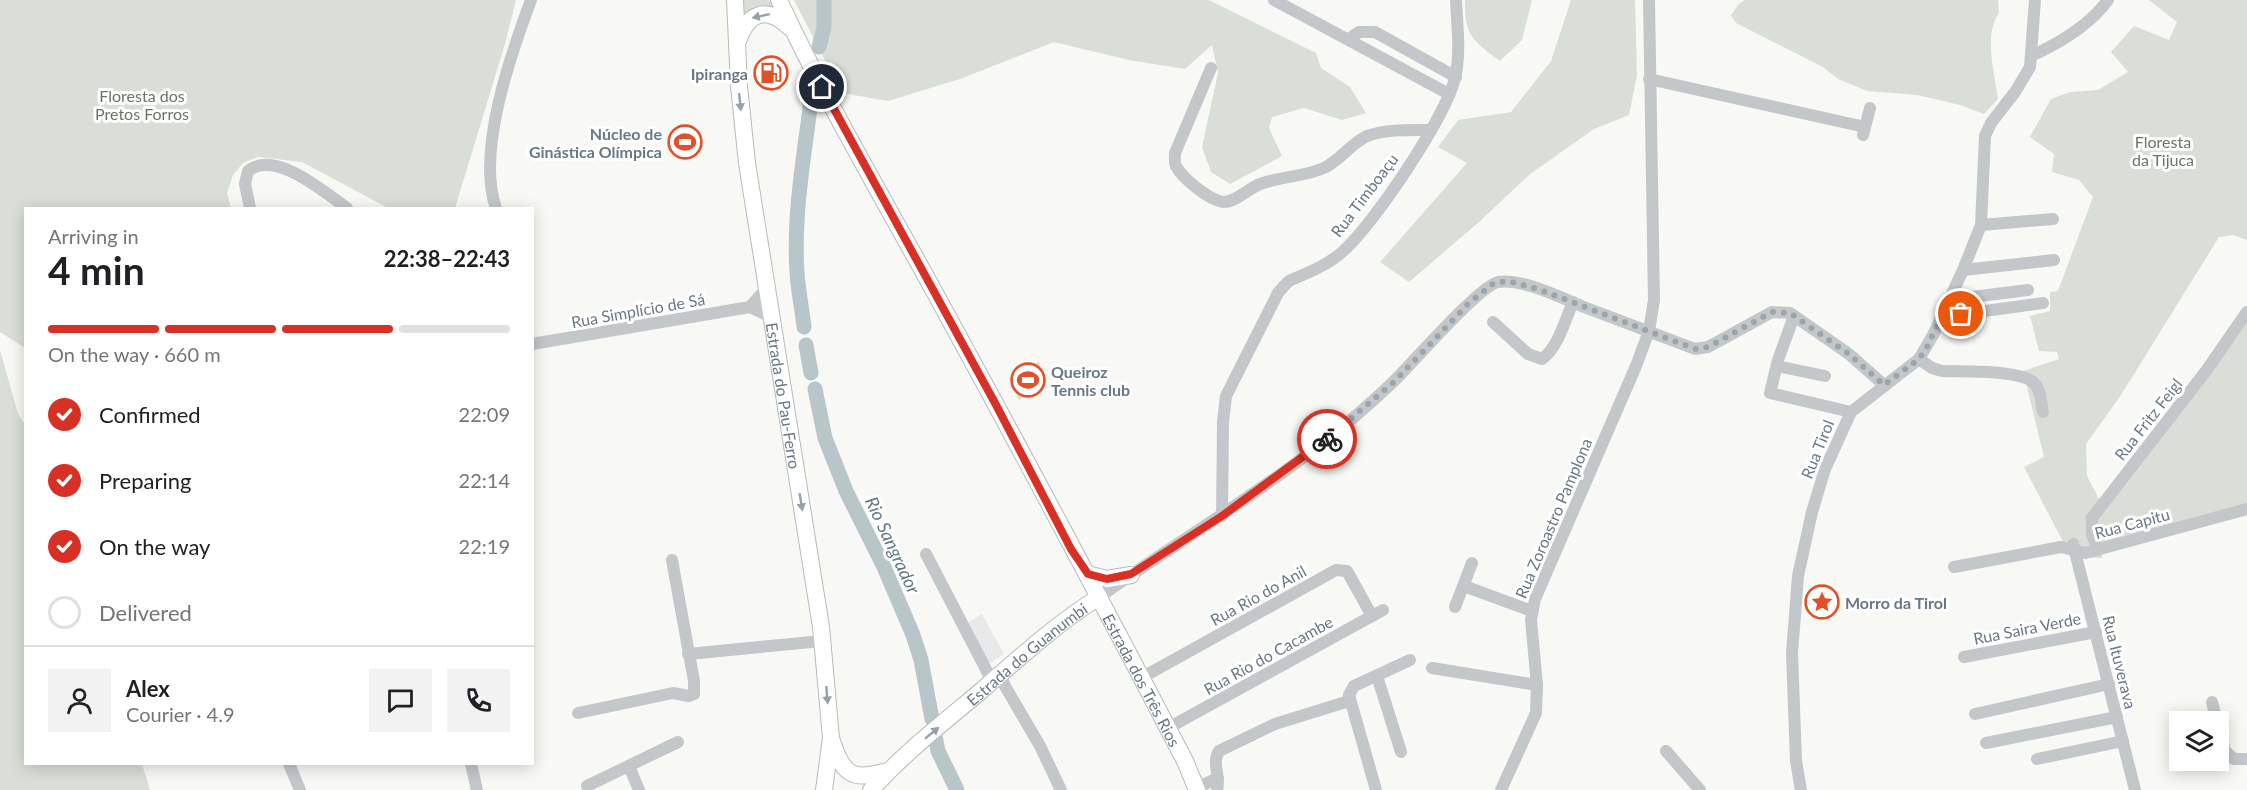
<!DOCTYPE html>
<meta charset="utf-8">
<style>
body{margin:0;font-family:Lato,sans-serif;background:#f2f2f2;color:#202124;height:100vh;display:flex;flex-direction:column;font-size:22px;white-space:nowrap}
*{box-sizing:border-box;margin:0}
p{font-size:20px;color:#757577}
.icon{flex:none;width:33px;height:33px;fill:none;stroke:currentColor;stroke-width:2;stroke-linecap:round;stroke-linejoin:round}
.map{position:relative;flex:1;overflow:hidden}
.side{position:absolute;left:24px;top:207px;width:510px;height:558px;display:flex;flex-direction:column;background:#fff;border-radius:0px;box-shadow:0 3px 15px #0003}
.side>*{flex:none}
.tools{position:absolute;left:2169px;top:711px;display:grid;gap:12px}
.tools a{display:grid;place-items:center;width:60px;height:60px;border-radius:0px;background:#fff;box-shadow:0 3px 15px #0003;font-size:30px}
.pin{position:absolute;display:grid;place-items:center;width:51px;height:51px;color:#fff;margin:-26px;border:3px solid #fff;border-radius:50%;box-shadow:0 2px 6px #0007}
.courier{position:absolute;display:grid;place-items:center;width:60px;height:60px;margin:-30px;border:4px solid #d93025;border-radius:50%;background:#fff;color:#222;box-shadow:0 2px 8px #0007}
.summary em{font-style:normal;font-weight:700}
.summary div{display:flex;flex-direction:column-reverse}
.summary{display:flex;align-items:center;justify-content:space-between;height:102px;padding:0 24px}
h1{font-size:39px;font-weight:700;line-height:45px}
.bar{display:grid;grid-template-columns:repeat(4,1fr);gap:9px 6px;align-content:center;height:72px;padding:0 24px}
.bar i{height:8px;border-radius:4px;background:#e0e0e0}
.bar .active{background:#d93025}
.bar p{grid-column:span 4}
.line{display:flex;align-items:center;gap:15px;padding:0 24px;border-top:2px solid #e0e0e0}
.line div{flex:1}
.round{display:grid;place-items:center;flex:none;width:63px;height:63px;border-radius:0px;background:#f2f2f2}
ol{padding:0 24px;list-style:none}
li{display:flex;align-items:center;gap:18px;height:66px}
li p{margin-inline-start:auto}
li .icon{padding:6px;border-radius:50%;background:#d93025;color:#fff;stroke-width:4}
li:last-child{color:#757577}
li i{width:33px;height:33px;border:3px solid #e0e0e0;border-radius:50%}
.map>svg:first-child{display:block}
.built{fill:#e8e9e8}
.green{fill:#d9dfd6}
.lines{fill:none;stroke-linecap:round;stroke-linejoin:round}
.river{stroke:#b9c6c9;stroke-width:15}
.major-casing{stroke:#b6bbbe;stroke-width:18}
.minor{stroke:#c3c7ca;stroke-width:12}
.major{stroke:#fff;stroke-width:16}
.oneway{fill:#95a1aa}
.done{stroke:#9aa5ac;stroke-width:6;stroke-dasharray:0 10.8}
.route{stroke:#d93025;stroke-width:8}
.labels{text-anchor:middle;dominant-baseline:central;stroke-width:6;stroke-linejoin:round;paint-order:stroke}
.poi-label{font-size:16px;font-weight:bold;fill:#677985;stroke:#fff;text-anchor:end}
.park-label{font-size:16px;fill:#667862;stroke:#fff}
.street-label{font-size:16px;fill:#677985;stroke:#fff}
.water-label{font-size:18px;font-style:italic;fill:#637a81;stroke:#fff}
</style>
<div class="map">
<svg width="2247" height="790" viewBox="0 0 2247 790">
<rect width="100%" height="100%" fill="#f8f8f5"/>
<polygon class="built" points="982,614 1004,654 986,666 964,625"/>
<g class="green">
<polygon points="0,0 516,0 505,44 455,208 388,208 302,162 258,157 243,163 233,175 227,193 231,208 26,208 25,348 0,332"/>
<polygon points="739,0 769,0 776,14 748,12 744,15"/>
<polygon points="794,0 1209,0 1316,53 1321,68 1350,87 1366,113 1342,120 1304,108 1272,117 1269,128 1282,156 1230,184 1211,172 1202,147 1218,73 1212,45 1185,69 1129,60 1054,42 960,79 888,101 842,93"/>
<path d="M1465 0H1532L1522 40 1500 61C1473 41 1464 35 1465 0Z"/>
<polygon points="1571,0 1635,0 1637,75 1629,115 1594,129 1530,174 1479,222 1409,282 1380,262 1467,163 1438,147 1458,120 1511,112 1551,61"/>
<path d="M1745 0H1998L1999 13C1983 35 1995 74 1998 99L1984 114 1960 105 1917 95 1867 91 1838 79 1823 67 1736 23 1731 15 1739 4Z"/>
<polygon points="2149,0 2247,0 2247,240 2233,235 2219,237 2121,395 2086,444 2087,476 2102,505 2247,320 2247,507 2102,543 2102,558 2071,557 2024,467 2044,457 2023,371 2059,359 2057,352 2039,351 2030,316 2050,311 2050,292 2058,291 2093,197 2079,180 2052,172 2054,154 2030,137 2051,99 2070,92 2098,90 2128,72 2111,52 2134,26 2169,40 2177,22"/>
<polygon points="0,350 18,414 25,424 26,764 142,764 150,790 0,790"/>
<polygon points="1039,362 1047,383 1019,400 1009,378"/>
</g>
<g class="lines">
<g class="river">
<polyline points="819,47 824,27 824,0"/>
<path d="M804 327C802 309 798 290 797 272 793 212 805 152 812 92"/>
<polyline points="806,345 811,373"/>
<polyline points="815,389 825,438 846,491 884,567 913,635 921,660 932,719"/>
<polyline points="936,740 938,751 957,790"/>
</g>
<defs>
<g id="major">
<path id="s1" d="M735 0 739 86 747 163 821 627 831 738 824 790"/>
<path id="s2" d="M779 0C825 100 882 196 935 293 1020 448 1103 604 1185 761L1197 790"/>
<path d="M738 41C748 13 766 5 789 27"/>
<polyline points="1087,574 1107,579 1131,575"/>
<path d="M832 741C843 776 853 781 888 771"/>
<path id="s3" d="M871 790C904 753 943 723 981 691 1019 658 1056 624 1099 597"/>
</g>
</defs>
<use href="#major" class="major-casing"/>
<g class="minor">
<polyline points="1274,0 1449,94"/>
<polyline points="1349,39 1359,32 1375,32 1456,77"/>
<path d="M2031 56C2060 43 2089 26 2108 0"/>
<path d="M1211 68 1175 153C1175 157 1174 162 1176 166 1182 178 1209 200 1223 202 1235 203 1249 188 1260 184 1281 176 1306 177 1326 167 1341 159 1353 142 1367 136 1387 129 1409 130 1430 130"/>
<polyline points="1649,79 1865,127"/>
<polyline points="1863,135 1870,108"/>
<path d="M250 208 245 184 248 171C275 149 324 192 347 208"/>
<path d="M496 208C476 152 511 54 531 0"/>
<polyline points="1981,225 2053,219"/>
<polyline points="1963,270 2054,260"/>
<polyline points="1948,300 2028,290"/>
<polyline points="750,307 766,289"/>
<polyline points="1794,316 1778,360 1770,393 1851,412"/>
<polyline points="1941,317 2043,303"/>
<path d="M1493 322 1528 354 1542 359C1558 348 1565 320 1573 302"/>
<polyline points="532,344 750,307 771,317"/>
<path d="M1919 359 1932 368 1942 371C1962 372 2023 369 2035 384 2041 391 2041 403 2043 412"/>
<polyline points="1777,366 1825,376"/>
<path d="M1222 516 1223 422 1226 396 1278 293 1284 286 1289 281C1307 273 1326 266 1341 253 1372 227 1446 117 1455 78 1461 53 1457 25 1456 0"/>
<polyline points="2073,544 2135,790"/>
<polyline points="2098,550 2092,534 2092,518 2206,371 2247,312"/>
<polyline points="926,554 992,681"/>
<polyline points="1954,567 2061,547 2085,553 2247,509"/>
<polyline points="1464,586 1532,611"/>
<path d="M1099 597C1199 527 1305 467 1393 382 1411 365 1479 286 1498 282 1522 278 1561 298 1584 307 1621 321 1658 335 1695 349L1708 347 1772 312 1790 313 1849 354 1884 385"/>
<polyline points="1455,607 1472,563"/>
<polyline points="688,654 822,641"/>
<polyline points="1964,657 2096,632"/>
<polyline points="1432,668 1537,685"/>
<polyline points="1000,674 1005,686 1040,746 1061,790"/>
<polyline points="1377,676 1401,752"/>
<polyline points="1141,678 1336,570 1347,571 1372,616"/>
<polyline points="2212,702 2217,722"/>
<polyline points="578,713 673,693 689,696 694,694 694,681 672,560"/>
<polyline points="1975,714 2109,684"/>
<polyline points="2218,726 2225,751 2234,759 2247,759"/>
<polyline points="1168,728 1383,610"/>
<polyline points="1986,743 2117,717"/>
<polyline points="1666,751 1700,790"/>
<polyline points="2037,759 2123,741"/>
<polyline points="289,764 300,790"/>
<polyline points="471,764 477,790"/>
<polyline points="629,766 639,790"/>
<polyline points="587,786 678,742"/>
<polyline points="1196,788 1218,778"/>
<path d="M1217 790C1221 776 1211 764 1219 751L1275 724 1349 701"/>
<polyline points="1376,790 1349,695 1354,686 1410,660"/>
<polyline points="1501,790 1536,713 1537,685 1531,620 1535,599 1636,366 1649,331 1654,300 1649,0"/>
<polyline points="1801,790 1796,761 1792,653 1798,576 1812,512 1825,469 1851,412 1919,359 1933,335 1963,270 1981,225 1985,136 1991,123 2015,92 2030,67 2035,0"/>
</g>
<use href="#major" class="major"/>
</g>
<defs><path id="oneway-solid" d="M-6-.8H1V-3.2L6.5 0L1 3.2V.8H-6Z" transform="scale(1.5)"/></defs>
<g class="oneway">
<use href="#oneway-solid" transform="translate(761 16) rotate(168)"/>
<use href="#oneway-solid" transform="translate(740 102) rotate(84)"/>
<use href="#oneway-solid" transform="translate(801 502) rotate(81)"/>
<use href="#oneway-solid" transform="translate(827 695) rotate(85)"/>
<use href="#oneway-solid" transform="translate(932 733) rotate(-39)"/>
</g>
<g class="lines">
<polyline class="done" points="1327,439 1394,382 1469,303 1494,283 1508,281 1538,289 1695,349 1708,347 1772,312 1790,313 1849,354 1884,385 1919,359 1927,347 1941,317 1961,314"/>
<polyline class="route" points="822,87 995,403 1071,549 1088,574 1107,579 1131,574 1222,516 1327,439"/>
</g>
<defs>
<symbol id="fuel-ring" viewBox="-11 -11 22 22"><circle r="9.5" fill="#fff" stroke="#e2502a" stroke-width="1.5"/><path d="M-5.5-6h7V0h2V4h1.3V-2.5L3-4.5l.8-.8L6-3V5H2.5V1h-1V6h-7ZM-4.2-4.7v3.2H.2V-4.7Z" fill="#e2502a"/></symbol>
<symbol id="stadium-ring" viewBox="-11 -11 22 22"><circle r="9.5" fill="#fff" stroke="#e2502a" stroke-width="1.5"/><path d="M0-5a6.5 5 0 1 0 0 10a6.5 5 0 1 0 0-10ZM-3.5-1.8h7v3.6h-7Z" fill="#e2502a"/></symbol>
<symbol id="sight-ring" viewBox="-11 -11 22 22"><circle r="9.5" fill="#fff" stroke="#e2502a" stroke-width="1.5"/><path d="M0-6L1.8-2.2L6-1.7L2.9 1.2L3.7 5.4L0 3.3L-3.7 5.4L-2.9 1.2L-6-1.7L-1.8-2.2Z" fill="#e2502a"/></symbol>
</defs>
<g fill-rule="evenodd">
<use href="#fuel-ring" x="752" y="54" width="38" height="38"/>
<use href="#stadium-ring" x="666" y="123" width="38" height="38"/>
<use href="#stadium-ring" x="1009" y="361" width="38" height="38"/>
<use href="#sight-ring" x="1803" y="583" width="38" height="38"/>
</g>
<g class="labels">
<g class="poi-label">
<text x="748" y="73">Ipiranga</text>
<text x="662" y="133">Núcleo de<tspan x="662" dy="18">Ginástica Olímpica</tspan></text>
<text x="1051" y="371" text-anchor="start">Queiroz<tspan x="1051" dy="18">Tennis club</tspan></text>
<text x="1845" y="602" text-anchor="start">Morro da Tirol</text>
</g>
<g class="park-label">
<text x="142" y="95">Floresta dos<tspan x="142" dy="18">Pretos Forros</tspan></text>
<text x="2163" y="141">Floresta<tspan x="2163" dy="18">da Tijuca</tspan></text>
</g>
<g class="street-label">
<text transform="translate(1364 195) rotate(-53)">Rua Timboaçu</text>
<text transform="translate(638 310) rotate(-10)">Rua Simplício de Sá</text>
<text stroke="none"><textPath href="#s1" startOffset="399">Estrada do Pau-Ferro</textPath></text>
<text transform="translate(2148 419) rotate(-52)">Rua Fritz Feigl</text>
<text transform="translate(1817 449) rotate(-68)">Rua Tirol</text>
<text transform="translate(1553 518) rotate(-67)">Rua Zoroastro Pamplona</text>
<text transform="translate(2132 523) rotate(-15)">Rua Capitu</text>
<text transform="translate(1258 595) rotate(-29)">Rua Rio do Anil</text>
<text transform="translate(2027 628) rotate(-11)">Rua Saira Verde</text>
<text stroke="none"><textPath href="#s3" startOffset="207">Estrada do Guanumbi</textPath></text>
<text transform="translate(1268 655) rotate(-29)">Rua Rio do Cacambe</text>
<text transform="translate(2120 662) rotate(76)">Rua Ituverava</text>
<text stroke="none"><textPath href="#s2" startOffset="771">Estrada dos Três Rios</textPath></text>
</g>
<g class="water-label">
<text transform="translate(893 545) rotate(65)">Rio Sangrador</text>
</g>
</g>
</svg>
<div class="tools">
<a><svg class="icon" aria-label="layers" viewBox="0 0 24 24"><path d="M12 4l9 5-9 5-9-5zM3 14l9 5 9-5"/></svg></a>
</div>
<div class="pin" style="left:1961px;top:314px;background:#ea580c"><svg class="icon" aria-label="bag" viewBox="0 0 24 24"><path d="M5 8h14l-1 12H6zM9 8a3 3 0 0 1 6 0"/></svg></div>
<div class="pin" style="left:822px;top:87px;background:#1f2937"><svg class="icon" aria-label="home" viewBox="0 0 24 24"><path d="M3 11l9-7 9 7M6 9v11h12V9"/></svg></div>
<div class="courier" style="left:1327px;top:439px"><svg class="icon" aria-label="bike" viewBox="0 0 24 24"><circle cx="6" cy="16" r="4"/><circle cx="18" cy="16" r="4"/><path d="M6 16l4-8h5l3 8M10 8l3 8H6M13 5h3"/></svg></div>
<section class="side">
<div class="summary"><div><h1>4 min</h1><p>Arriving in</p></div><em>22:38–22:43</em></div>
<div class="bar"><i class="active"></i><i class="active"></i><i class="active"></i><i></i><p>On the way · 660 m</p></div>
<ol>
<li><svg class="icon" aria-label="check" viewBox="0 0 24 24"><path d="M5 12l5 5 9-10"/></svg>Confirmed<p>22:09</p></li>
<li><svg class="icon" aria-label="check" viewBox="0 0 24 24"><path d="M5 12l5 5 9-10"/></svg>Preparing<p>22:14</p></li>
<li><svg class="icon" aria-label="check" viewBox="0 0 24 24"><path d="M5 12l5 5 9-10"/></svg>On the way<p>22:19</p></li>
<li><i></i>Delivered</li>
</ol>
<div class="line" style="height:108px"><a class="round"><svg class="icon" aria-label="person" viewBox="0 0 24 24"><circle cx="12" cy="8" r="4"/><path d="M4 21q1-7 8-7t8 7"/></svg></a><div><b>Alex</b><p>Courier · 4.9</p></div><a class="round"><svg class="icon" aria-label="chat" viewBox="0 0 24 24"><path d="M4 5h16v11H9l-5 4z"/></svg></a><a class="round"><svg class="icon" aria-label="phone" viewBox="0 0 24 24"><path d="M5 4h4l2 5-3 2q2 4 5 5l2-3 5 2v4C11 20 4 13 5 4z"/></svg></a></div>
</section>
</div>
